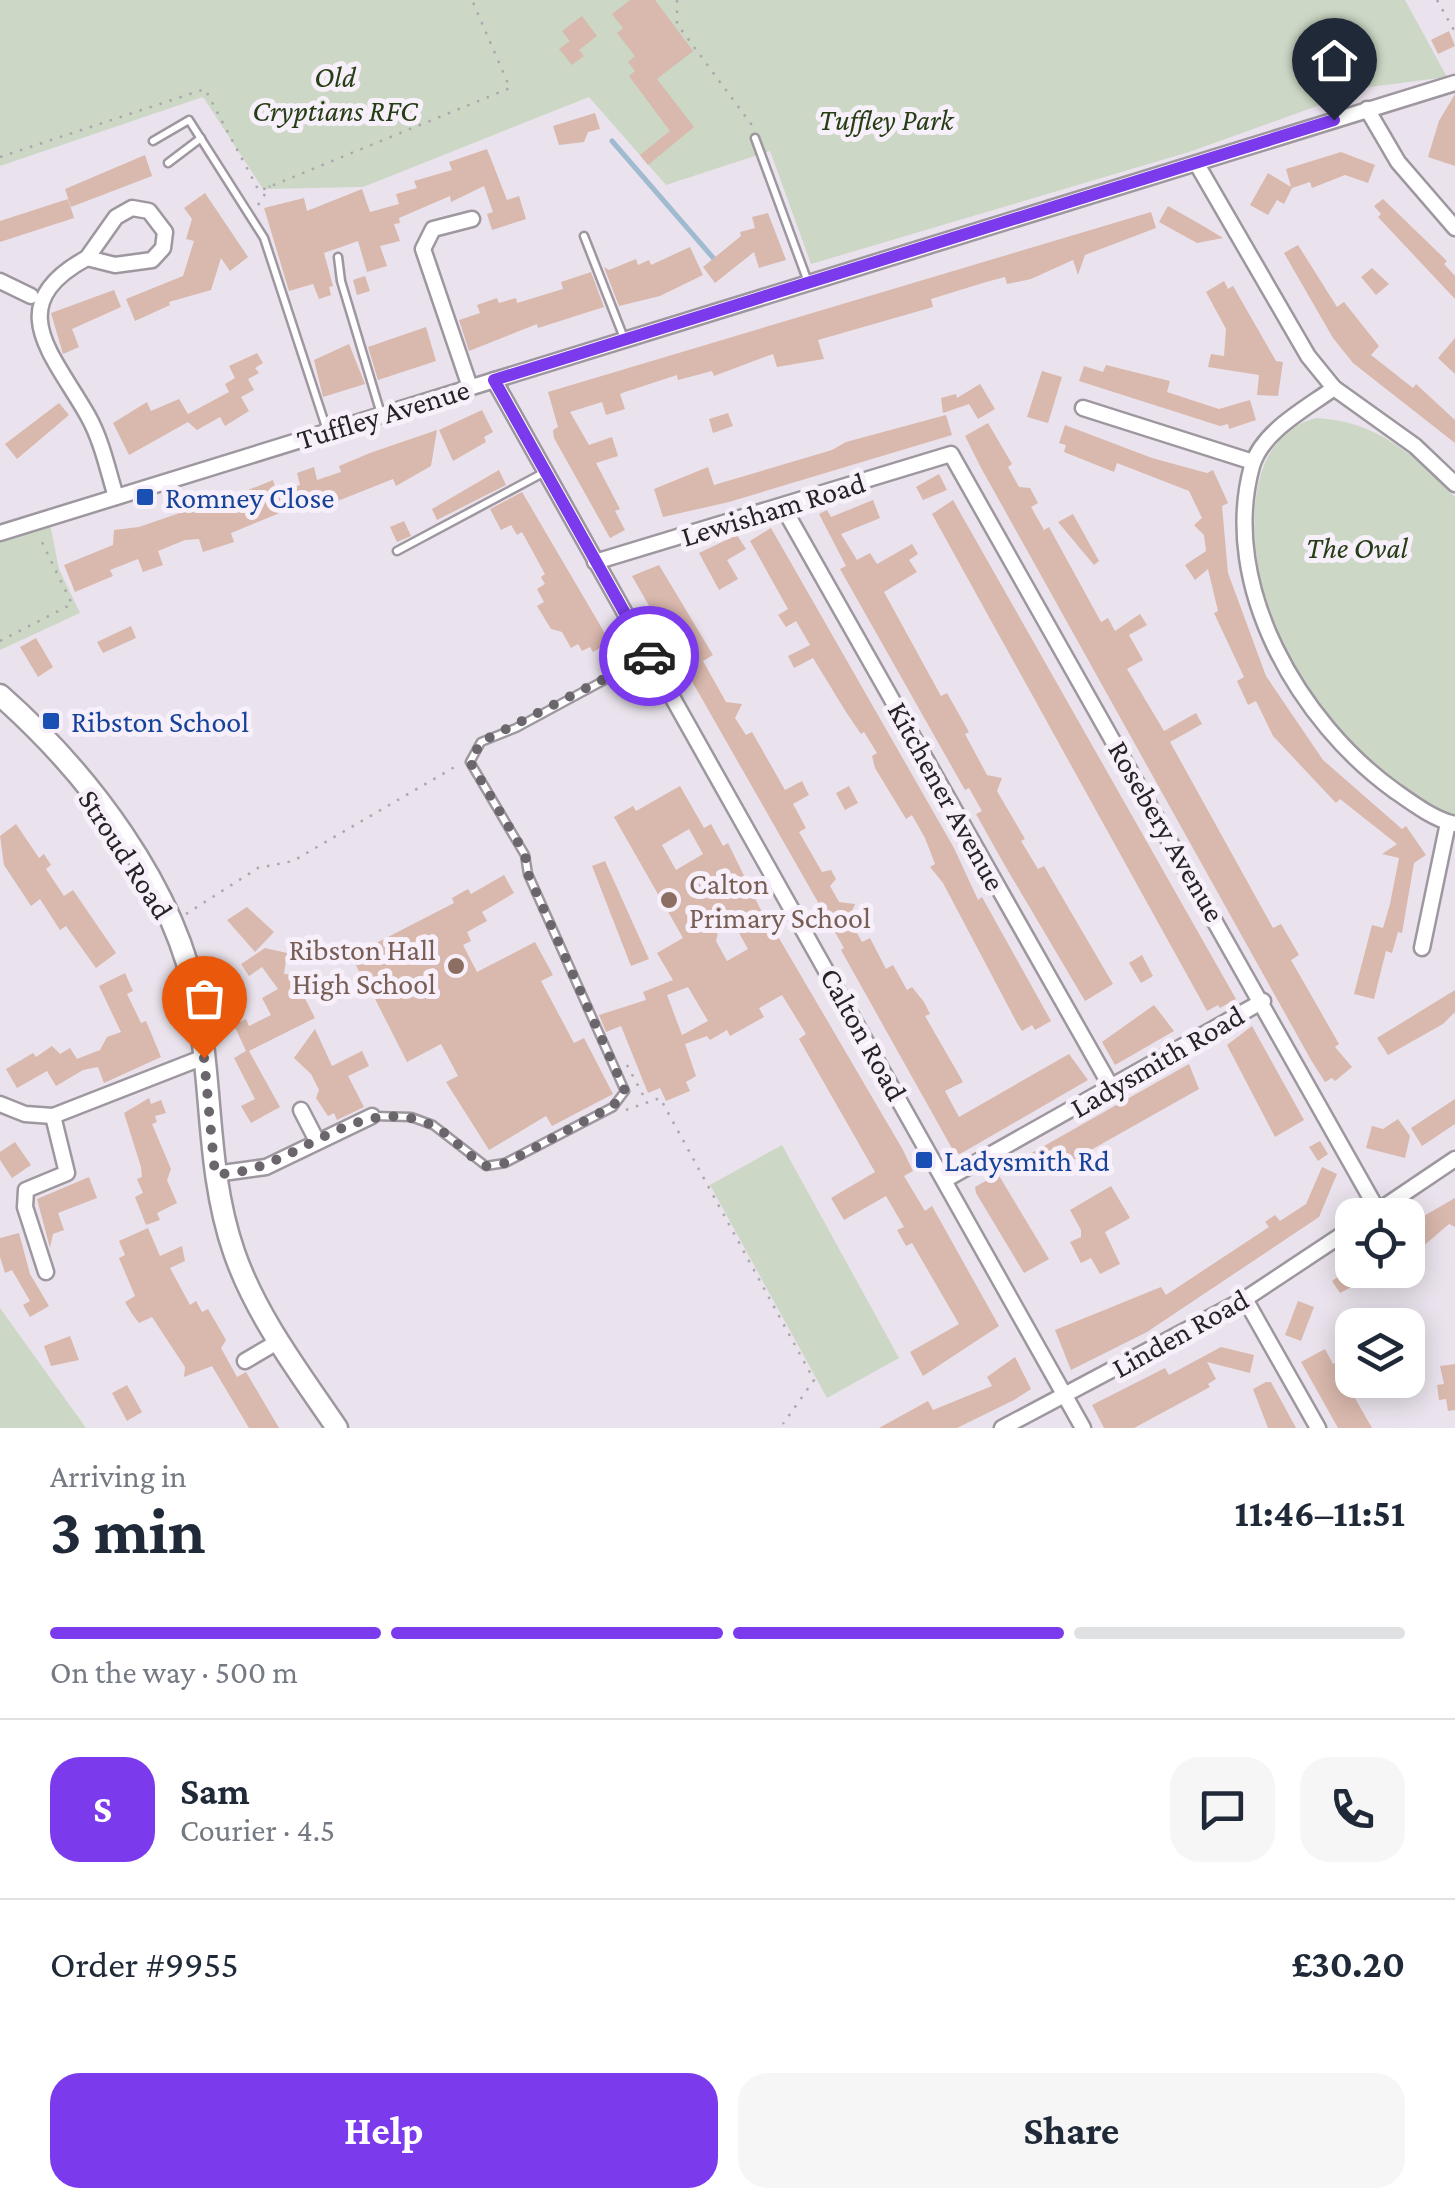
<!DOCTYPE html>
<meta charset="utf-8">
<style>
body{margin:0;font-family:"Crimson Pro",serif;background:#f6f6f7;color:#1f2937;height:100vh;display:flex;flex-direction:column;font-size:38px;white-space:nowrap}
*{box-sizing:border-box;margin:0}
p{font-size:32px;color:#747a83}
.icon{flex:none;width:55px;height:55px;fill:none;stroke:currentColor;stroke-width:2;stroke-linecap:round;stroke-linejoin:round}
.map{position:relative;height:1428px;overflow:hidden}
.panel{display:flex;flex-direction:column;background:#fff;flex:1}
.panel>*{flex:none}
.buttons{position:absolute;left:1335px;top:1198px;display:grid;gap:20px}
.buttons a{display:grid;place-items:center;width:90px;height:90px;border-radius:20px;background:#fff;box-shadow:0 5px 25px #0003;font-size:50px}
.pin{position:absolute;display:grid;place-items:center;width:85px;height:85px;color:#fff;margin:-102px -42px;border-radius:50% 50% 50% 0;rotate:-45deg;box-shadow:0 0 10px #0007}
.pin .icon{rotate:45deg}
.courier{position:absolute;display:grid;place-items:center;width:100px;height:100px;margin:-50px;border:8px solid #7c3aed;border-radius:50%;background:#fff;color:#222;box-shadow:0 2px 12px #0007}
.overview em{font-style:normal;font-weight:700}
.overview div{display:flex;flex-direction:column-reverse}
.overview{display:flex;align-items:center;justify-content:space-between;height:170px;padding:0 50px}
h1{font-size:65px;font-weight:700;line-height:75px}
.bar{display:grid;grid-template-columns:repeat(4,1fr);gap:15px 10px;align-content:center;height:120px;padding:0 50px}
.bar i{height:12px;border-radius:8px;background:#e0e1e3}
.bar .active{background:#7c3aed}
.bar p{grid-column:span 4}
.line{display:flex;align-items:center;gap:25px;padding:0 50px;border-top:2px solid #e0e1e3}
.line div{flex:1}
.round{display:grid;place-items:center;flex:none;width:105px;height:105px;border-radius:30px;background:#f6f6f7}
.button{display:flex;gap:20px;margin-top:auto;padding:20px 50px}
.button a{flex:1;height:115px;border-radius:30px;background:#7c3aed;color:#fff;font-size:40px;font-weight:700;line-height:115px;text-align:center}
.button a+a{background:#f6f6f7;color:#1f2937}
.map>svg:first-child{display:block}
.green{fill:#ccd8c5}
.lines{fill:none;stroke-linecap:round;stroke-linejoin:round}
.stream{stroke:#a0bbd0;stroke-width:5}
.building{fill:#d9b8ad;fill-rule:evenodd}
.lane-casing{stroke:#9e97a0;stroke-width:11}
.street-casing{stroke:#9e97a0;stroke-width:19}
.secondary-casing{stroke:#9e97a0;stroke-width:25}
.path{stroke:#aca6af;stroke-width:2.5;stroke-dasharray:2.5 8;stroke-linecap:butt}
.lane{stroke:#fff;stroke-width:6}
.street{stroke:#fff;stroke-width:14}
.secondary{stroke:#fff;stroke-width:20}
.done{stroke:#6b666c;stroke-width:10;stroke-dasharray:0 18}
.route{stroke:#7c3aed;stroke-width:12}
.transit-dot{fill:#1a4fb4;stroke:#f7f0fa;stroke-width:4}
.education-dot{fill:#8d6e63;stroke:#f7f0fa;stroke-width:4}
.labels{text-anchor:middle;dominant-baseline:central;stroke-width:10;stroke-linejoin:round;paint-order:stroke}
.park-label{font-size:30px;font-style:italic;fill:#263e15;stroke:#f7f0fa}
.street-label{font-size:30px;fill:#262327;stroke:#f7f0fa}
.transit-label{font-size:30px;fill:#164399;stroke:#f7f0fa;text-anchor:start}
.education-label{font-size:30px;fill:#785e54;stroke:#f7f0fa;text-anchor:start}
</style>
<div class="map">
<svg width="1455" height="1428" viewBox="0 0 1455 1428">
<rect width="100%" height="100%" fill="#eae3ed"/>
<g class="green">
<polygon points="0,0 1405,0 1447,77 1370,87 1189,152 811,264 770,151 666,185 589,97 363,187 263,189 203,97 0,166"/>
<path d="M1316 418C1377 421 1414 455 1455 497V817C1437 814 1418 796 1403 785 1374 764 1345 743 1323 713 1306 690 1287 661 1276 634 1252 572 1230 441 1316 418Z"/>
<polygon points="50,524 59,569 80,613 0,650 0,540"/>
<polygon points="782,1145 899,1358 827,1398 710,1185"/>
<polygon points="0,1308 86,1428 0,1428"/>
</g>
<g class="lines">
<polyline class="stream" points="612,141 715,260"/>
</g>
<g class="building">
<polygon points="630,0 655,0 693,51 657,79 694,127 648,165 640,155 670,131 629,76 635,71 628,62 635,56 617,33 623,28 612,14"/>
<polygon points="582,16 597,36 579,50 584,56 572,65 559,49 570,41 562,31"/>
<polygon points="1449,31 1455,46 1438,54 1431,40"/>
<polygon points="1455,94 1455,166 1428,157 1439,121"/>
<polygon points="595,113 600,129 588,132 584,142 559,145 553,126"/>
<polygon points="487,149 507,200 519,196 526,219 492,230 487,214 493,212 484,186 451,202 450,196 399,218 400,223 394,224 400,241 380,246 387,266 367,272 358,241 324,253 333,286 329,287 331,295 319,299 313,284 289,291 264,208 304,198 307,211 362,189 370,212 399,204 396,194 417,188 414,181 452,170 449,162"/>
<polygon points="1341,152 1375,165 1368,183 1345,175 1312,188 1310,182 1292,188 1284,204 1277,200 1268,215 1250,205 1268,173 1291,187 1286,169"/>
<polygon points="145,155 152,176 71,207 65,189"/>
<polygon points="205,193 248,257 230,271 221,258 211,290 169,302 170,305 135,321 126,299 183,276 194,241 186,239 192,219 184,208"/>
<polygon points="68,199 74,218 0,242 0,221"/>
<polygon points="1383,199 1447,261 1444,264 1455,276 1455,299 1378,217 1381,214 1374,206"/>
<polygon points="1168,206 1205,227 1223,238 1197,243 1159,222"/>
<polygon points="1151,212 1156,228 1085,255 1078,275 1073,260 1031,279 1007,284 1005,277 986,282 931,299 933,307 818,340 824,359 777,367 773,354 714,376 712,371 678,380 677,375 625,392 620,394 625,409 606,415 602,402 570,412 589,445 612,437 618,456 596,463 620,509 615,511 625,530 610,538 554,438 553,430 558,427 548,392"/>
<polygon points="768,213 786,260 759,268 754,252 715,283 703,267 741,236 740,232 755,228 752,217"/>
<polygon points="1298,245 1337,307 1344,302 1379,346 1371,355 1413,388 1416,384 1455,420 1455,443 1353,363 1333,338 1284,253"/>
<polygon points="690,247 703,275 660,296 619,306 604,267 609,270 636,259 638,265 649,260 651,265"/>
<polygon points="1372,268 1389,284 1376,295 1361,277"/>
<polygon points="591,272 604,307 538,328 537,324 469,351 459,320 480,313 477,305 497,298 499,303 516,298 517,303 563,289 561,282"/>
<polygon points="365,276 370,291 357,295 353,280"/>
<polygon points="1224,281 1228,289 1233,286 1276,361 1283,362 1278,396 1257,395 1259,375 1208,367 1211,354 1224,356 1226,329 1206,292"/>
<polygon points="114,290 121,307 72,329 79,347 63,354 51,313"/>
<polygon points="426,327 436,361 378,380 368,347"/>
<polygon points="1455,338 1455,374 1438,358"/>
<polygon points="349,344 365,384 323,397 314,360"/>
<polygon points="257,353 263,363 255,368 259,373 248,379 254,390 241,397 249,411 225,426 220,417 197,430 188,422 129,455 113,423 147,402 151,411 179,399 188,414 229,392 225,384 235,378 229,366"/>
<polygon points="1106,365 1170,381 1167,392 1219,409 1250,400 1256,420 1229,429 1228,424 1220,426 1079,381 1084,366 1103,372"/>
<polygon points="1042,371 1062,377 1048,423 1027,417"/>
<polygon points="980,384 995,409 978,419 969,404 943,413 941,398 956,394 957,398"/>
<polygon points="59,403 69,415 17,459 5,444"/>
<polygon points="482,410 493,432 484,437 486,442 453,461 439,430"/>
<polygon points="728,413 733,426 713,433 709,419"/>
<polygon points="946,415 952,435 729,502 663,517 654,489 708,467 714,485 832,450 846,442"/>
<polygon points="988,423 1012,464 1008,467 1019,487 1030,488 1038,503 1031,507 1044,530 1049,527 1101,622 1108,618 1115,631 1140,614 1147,625 1129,635 1143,660 1127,669 1164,731 1196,713 1202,724 1170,742 1273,928 1281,924 1299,955 1291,960 1339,1044 1335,1047 1352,1067 1335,1081 1332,1078 1325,1082 1311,1060 980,466 965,436"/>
<polygon points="1065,425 1152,458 1207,473 1213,470 1228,503 1222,506 1228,573 1266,676 1323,760 1402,829 1406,826 1426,855 1414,863 1402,933 1398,932 1392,953 1386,951 1374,999 1354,994 1372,925 1383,928 1390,904 1399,858 1382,854 1397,844 1340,799 1336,803 1273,736 1256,701 1248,705 1237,681 1244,677 1214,613 1218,611 1208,569 1195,580 1185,565 1206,551 1204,535 1194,525 1202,518 1189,491 1117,463 1114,472 1064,452 1066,445 1059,443"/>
<polygon points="437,430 431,466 396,486 393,479 325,506 323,499 292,508 231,533 234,542 203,552 199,539 185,540 158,551 163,565 143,572 138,559 110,570 113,576 75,592 64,565 113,545 114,530 139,527 200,506 201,509 273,480 277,493 300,485 297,473 314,467 317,480 341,472 339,466 370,453"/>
<polygon points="499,470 506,485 437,520 432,509"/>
<polygon points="939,474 947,490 923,500 916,487"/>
<polygon points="522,492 610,642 593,652 590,647 582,651 578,644 571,648 562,632 551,629 537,606 544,602 537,589 545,584 541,577 545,574 522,532 517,535 511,525 501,530 490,509"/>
<polygon points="873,500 880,518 841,534 857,560 870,553 877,564 912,544 918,554 909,560 917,572 884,592 941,696 947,693 969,732 965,734 987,775 1002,778 997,791 1025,839 1021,841 1038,869 1044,866 1113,984 1085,1001 1004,864 976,814 982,811 969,788 965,790 840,569 846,566 819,514 827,510 831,517"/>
<polygon points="953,500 1236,999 1220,1008 1218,1005 1207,1011 932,514"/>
<polygon points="1073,514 1099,561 1094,565 1058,522"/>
<polygon points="404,521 411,536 397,542 390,527"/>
<polygon points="771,528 954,848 978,900 982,897 1051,1021 1035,1030 1032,1025 1022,1031 1017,1023 943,883 930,867 935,864 925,838 912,815 906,819 875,768 872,756 877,753 864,732 861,734 846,712 813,658 794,668 788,656 810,645 796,621 786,627 778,615 788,609 750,541"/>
<polygon points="737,535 746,549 727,560 738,579 719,590 699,553"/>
<polygon points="659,565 713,655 703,661 726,702 742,704 735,718 746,735 752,732 785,790 802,781 809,795 793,804 806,828 799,832 822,872 831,870 836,879 830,886 839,902 855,904 849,919 862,942 870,938 886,969 893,965 907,990 912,987 924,1002 930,1014 925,1016 963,1082 945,1091 959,1117 1069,1054 1088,1080 960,1154 954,1152 841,950 844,948 632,576"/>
<polygon points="131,626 136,638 103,653 97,642"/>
<polygon points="36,638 53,667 38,677 20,647"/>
<path d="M680 786 704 828 711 824 723 846 728 843 773 935 776 933 903 1150 913 1171 904 1176 925 1211 932 1206 999 1326 923 1376 910 1352 959 1324 912 1243 906 1246 897 1230 904 1227 886 1196 844 1220 831 1198 875 1172 799 1039 806 1034 782 995 759 1008 764 1017 730 1036 727 1030 710 1040 707 1036 685 1044 696 1076 686 1082 690 1091 666 1101 660 1088 648 1093 621 1026 606 1032 599 1015 646 1000 643 992 673 980 657 953 683 938 614 817 633 806 636 811ZM689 829 703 854 676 870 662 845ZM724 906 748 949 727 961 716 941ZM688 987 708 1021 682 1035 667 995Z"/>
<polygon points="849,786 858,803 845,810 836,793"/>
<polygon points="16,824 39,858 44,854 51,865 46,869 64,896 73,890 116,953 96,968 66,926 60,930 40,899 31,906 4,865 0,836"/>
<polygon points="605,861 649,959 631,966 592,866"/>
<polygon points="504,875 514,893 482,912 487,921 467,932 471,941 463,945 477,972 535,942 553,975 541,981 574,1043 584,1038 613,1094 552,1126 546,1116 489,1150 446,1082 458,1076 441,1044 407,1062 368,985 358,990 353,979 361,975 351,956 454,903 452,898 468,889 471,894"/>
<polygon points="247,907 274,932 255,952 227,920"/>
<polygon points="265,948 287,953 284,974 302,975 297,983 315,1018 249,1051 280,1107 251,1123 241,1106 255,1099 234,1058 246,1051 234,1025 246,1019 249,1026 271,1015 262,998 278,989 262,967 249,976 241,964"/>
<polygon points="1142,955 1153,976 1141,983 1129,963"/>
<polygon points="125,973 133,991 127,994 141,1023 146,1021 161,1057 104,1083 98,1067 83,1070 56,1086 47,1071 17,1088 6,1069 33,1053 36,1057 52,1046 60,1054 70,1048 77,1059 100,1050 107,1037 121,1032 99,986"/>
<polygon points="1455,990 1455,1012 1443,1024 1388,1055 1377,1038"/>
<polygon points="1154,1005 1174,1031 1115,1065 1102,1042"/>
<polygon points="1252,1026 1304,1120 1275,1137 1227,1045"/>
<polygon points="315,1029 332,1066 362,1051 369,1066 348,1076 364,1107 337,1120 334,1113 328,1116 316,1098 319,1090 311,1074 294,1058"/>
<polygon points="1189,1064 1199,1089 1059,1168 1052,1156 1028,1171 1021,1159"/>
<polygon points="149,1098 151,1104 161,1100 166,1113 155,1116 157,1122 152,1124 171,1169 167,1180 177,1203 157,1213 160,1220 146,1225 135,1197 143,1193 137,1179 142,1177 141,1167 124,1113"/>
<polygon points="1455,1099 1455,1124 1422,1146 1411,1128"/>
<polygon points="1398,1119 1410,1136 1405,1158 1366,1148 1372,1126 1383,1129"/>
<polygon points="1320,1141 1328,1154 1318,1161 1309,1147"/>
<polygon points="15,1142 31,1165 12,1178 0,1160 0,1152"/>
<polygon points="1322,1167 1337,1174 1319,1217 1147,1332 1071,1370 1055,1330 1161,1287 1166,1295 1269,1227 1265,1222 1275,1215 1280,1221 1306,1204"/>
<polygon points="998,1174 1049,1259 1024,1273 976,1193 975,1187"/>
<polygon points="89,1177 97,1198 58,1213 64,1230 53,1234 50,1248 37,1199"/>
<polygon points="1111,1186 1130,1218 1105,1232 1120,1264 1100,1274 1091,1258 1081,1263 1070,1242 1081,1237 1081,1230 1070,1210"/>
<polygon points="1455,1198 1455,1227 1449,1224 1414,1254 1408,1245 1408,1225"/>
<polygon points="148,1228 160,1256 182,1246 185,1261 170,1268 190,1305 196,1301 202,1312 208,1309 226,1340 221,1348 237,1377 246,1372 279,1428 249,1428 212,1366 184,1377 185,1367 152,1317 139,1323 132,1314 125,1302 135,1296 119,1258 125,1255 119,1241"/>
<polygon points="19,1233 30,1274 49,1306 30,1317 23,1305 30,1301 12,1270 5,1273 0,1257 0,1238"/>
<polygon points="1348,1270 1361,1270 1367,1279 1340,1293 1332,1281"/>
<polygon points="1298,1301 1314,1307 1301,1341 1285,1335"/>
<polygon points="70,1336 79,1360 51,1366 44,1346"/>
<polygon points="1221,1347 1254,1355 1250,1373 1207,1362 1216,1379 1208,1384 1210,1387 1134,1428 1104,1428 1092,1405 1165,1368 1169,1375"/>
<polygon points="1325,1349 1333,1364 1352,1354 1352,1374 1344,1379 1372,1428 1338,1428 1301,1362"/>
<polygon points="1015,1357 1031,1389 1014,1400 957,1428 879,1428 928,1401 933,1410 992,1386 987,1377"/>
<polygon points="1455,1364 1455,1410 1448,1411 1446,1399 1439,1400 1437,1385 1444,1384 1440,1366"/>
<polygon points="1266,1382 1271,1382 1296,1428 1268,1428 1253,1389"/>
<polygon points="127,1385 142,1412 127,1421 112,1393"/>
</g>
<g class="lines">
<defs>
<g id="lane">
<polyline points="755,138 808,282"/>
<polyline points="153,141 189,120 264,238 327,430"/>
<polyline points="168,163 201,138"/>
<polyline points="584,236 624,338"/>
<polyline points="338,257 341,281 381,414"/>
<polyline points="397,551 543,473"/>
<polyline points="373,1116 411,1117 433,1125 486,1166 505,1163 613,1107 625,1091 528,874 525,855 470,762 481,742 516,728 649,656"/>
</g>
<g id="street">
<polyline points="1367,109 1398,162 1455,228"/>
<polyline points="1198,166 1308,356 1334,388 1415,446 1455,484"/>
<polygon points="132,208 149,211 165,232 163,248 152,260 115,265 87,258 116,217"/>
<path d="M87 258C0 305 53 354 88 416 102 441 108 471 116 497"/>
<polyline points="0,281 31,296"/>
<polyline points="494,380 1083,1428"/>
<polyline points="470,387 423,249 433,229 472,219"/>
<path d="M1334 388C1307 408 1262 431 1252 466 1219 586 1300 723 1395 791 1412 803 1435 820 1455 824"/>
<polyline points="1083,408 1253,462"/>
<polyline points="783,507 1110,1085"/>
<polyline points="0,533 1455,83"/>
<polyline points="595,562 951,454 1378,1211"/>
<polyline points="1422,948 1448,823"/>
<polyline points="0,1104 25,1114 53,1116 204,1057"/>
<polyline points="301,1110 317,1141"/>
<polyline points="215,1174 266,1167 372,1116"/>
<polyline points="945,1180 1263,1001"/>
<polyline points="1372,1215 1455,1159"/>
<polyline points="46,1272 25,1207 26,1190 67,1173 53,1116"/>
<polyline points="1245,1299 1318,1428"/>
<polyline points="245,1361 279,1341"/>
<polyline points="1002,1428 1245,1299 1352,1228"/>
</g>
<path id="secondary" d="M0 695C87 772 176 887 197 1004 213 1087 206 1171 234 1252 256 1316 299 1372 337 1428"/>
</defs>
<use href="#lane" class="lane-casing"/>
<use href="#street" class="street-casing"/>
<use href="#secondary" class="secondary-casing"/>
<g class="path">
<polyline points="677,0 677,24 754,128"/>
<polyline points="1437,0 1455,32"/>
<polyline points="0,157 205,89 259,191 510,88 472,0"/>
<polyline points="258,205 270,186"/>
<polyline points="0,641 72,604 39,536"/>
<polyline points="186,914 258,868 293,861 458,765"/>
<polyline points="627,1065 644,1097"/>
<polyline points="626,1110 660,1098 814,1380 783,1424"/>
</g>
<use href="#lane" class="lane"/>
<use href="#street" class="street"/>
<use href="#secondary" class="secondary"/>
</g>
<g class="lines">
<path class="done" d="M204 1058 215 1174C292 1176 352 1091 429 1124 452 1134 464 1154 486 1166L506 1163 613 1106 625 1091 528 874 525 854 470 762 481 742 649 656"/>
<polyline class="route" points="649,656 494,380 1334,120"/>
</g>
<g class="transit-dot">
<rect x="135" y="487" width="20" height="20" rx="5"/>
<rect x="41" y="711" width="20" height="20" rx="5"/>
<rect x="914" y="1150" width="20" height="20" rx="5"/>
</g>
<g class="education-dot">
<circle cx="669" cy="900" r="10"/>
<circle cx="456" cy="966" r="10"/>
</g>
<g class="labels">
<g class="park-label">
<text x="335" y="76">Old<tspan x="335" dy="34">Cryptians RFC</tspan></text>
<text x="886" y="119">Tuffley Park</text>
<text x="1357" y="547">The Oval</text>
</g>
<g class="street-label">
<text transform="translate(383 414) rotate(-17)">Tuffley Avenue</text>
<text transform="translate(773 509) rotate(-17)">Lewisham Road</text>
<text transform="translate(947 796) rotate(61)">Kitchener Avenue</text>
<text transform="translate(1167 831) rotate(60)">Rosebery Avenue</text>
<text transform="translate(126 854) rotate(57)">Stroud Road</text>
<text transform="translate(864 1034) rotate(61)">Calton Road</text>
<text transform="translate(1157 1061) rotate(-30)">Ladysmith Road</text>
<text transform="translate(1180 1333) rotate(-29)">Linden Road</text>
</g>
<g class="transit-label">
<text x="165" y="497">Romney Close</text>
<text x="71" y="721">Ribston School</text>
<text x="944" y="1160">Ladysmith Rd</text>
</g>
<g class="education-label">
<text x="689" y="883">Calton<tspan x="689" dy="34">Primary School</tspan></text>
<text x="436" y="949" text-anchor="end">Ribston Hall<tspan x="436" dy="34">High School</tspan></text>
</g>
</g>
</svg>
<div class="buttons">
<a><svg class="icon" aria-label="locate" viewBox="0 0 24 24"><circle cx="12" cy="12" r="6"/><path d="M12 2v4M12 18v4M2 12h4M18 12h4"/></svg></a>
<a><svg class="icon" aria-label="layers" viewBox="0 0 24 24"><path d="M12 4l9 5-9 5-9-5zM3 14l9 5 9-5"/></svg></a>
</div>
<div class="pin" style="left:204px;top:1058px;background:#ea580c"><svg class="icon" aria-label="bag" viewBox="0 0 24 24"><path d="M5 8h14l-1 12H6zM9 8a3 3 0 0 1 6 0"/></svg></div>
<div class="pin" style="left:1334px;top:120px;background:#1f2937"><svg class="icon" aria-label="home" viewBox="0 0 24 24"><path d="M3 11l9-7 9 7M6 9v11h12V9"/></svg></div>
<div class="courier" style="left:649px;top:656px"><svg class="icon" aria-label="car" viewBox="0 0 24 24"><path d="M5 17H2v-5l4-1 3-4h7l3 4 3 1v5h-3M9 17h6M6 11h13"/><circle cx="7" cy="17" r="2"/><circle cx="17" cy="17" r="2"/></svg></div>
</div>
<section class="panel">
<div class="overview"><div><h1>3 min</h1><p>Arriving in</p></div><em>11:46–11:51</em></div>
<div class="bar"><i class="active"></i><i class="active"></i><i class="active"></i><i></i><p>On the way · 500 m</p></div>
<div class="line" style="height:180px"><b class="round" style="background:#7c3aed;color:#fff">S</b><div><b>Sam</b><p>Courier · 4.5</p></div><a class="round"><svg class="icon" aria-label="chat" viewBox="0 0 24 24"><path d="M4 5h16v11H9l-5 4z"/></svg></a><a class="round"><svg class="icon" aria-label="phone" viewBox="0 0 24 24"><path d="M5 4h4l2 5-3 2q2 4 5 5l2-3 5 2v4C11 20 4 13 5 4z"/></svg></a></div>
<div class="line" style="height:130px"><div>Order #9955</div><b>£30.20</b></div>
<div class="button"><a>Help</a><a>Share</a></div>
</section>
